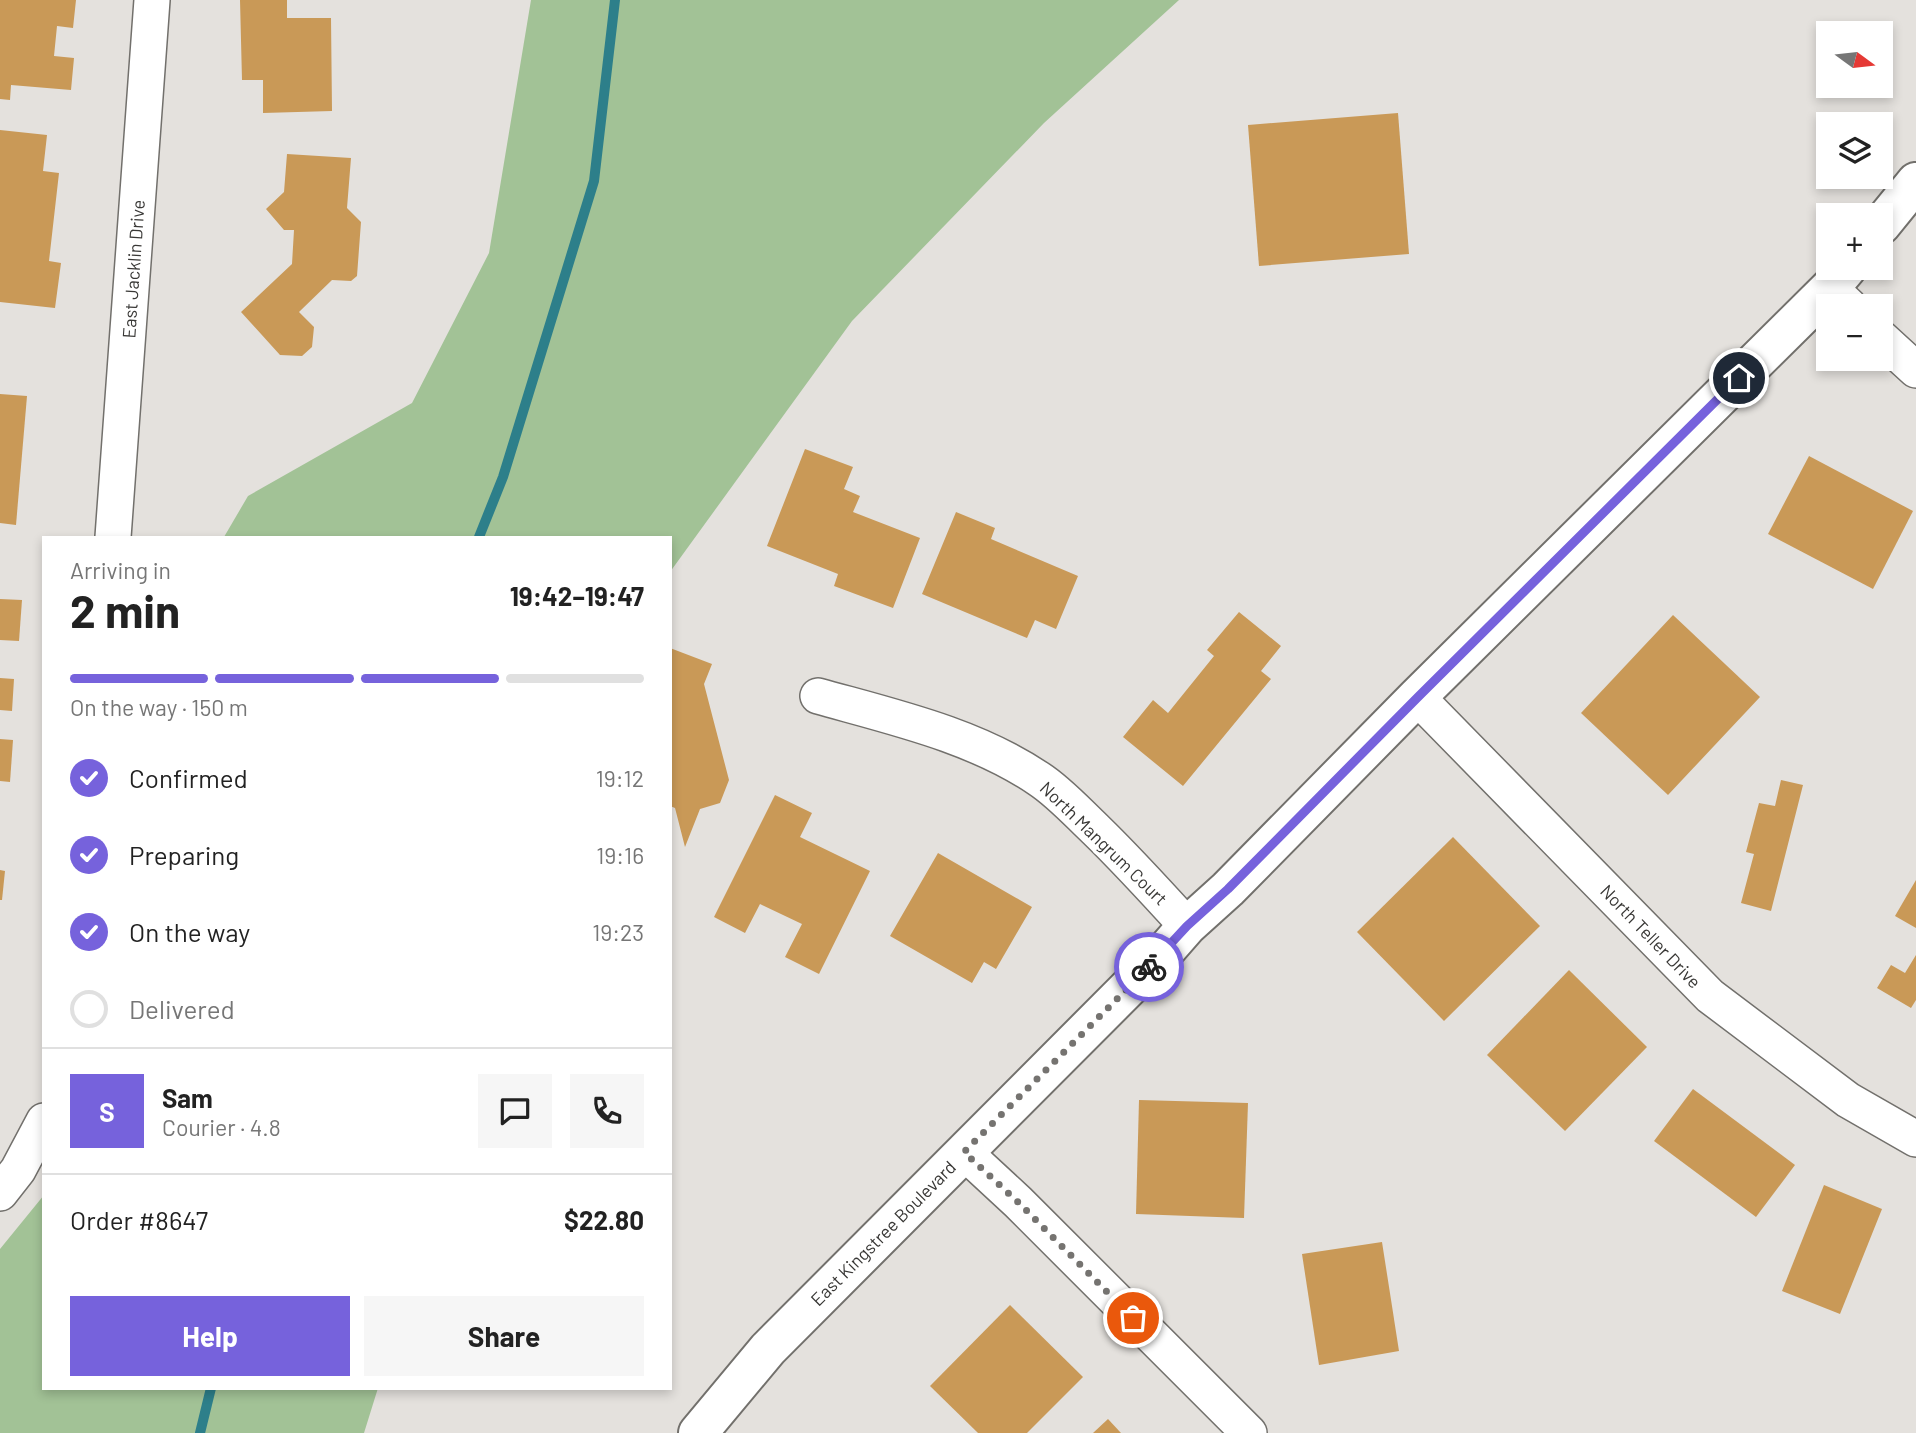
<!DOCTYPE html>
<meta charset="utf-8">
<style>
body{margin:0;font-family:Barlow,sans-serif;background:#f6f6f6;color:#222;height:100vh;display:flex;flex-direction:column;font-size:26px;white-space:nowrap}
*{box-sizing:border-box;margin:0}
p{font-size:23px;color:#767676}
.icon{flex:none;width:38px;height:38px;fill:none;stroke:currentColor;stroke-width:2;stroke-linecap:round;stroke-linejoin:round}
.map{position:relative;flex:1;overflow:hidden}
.drawer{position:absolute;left:42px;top:536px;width:630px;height:854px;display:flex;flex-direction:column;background:#fff;border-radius:0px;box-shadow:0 4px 10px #0003}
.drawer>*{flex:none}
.needle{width:46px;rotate:105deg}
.fabs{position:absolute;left:1816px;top:21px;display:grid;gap:14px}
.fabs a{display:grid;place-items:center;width:77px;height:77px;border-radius:0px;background:#fff;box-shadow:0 4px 10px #0003;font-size:35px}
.pin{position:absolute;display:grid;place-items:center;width:60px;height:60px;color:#fff;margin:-30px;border:4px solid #fff;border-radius:50%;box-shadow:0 2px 7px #0007}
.courier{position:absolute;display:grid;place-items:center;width:70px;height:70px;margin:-35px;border:5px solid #7662dc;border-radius:50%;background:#fff;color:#222;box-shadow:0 2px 9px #0007}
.overview em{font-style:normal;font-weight:700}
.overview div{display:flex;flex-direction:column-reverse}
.overview{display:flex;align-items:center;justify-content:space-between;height:119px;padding:0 28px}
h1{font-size:46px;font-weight:700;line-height:52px}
.bar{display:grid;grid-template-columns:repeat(4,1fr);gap:10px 7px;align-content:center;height:84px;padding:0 28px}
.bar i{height:9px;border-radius:5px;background:#e0e0e0}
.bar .active{background:#7662dc}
.bar p{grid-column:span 4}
.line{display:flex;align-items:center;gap:18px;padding:0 28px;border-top:2px solid #e0e0e0}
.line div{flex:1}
.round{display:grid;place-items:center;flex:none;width:74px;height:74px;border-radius:0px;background:#f6f6f6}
ol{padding:0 28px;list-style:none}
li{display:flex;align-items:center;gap:21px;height:77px}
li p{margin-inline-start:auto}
li .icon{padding:7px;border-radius:50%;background:#7662dc;color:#fff;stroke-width:4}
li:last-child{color:#767676}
li i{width:38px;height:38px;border:4px solid #e0e0e0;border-radius:50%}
.primary-button{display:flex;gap:14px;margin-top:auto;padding:14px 28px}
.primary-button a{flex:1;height:80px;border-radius:0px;background:#7662dc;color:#fff;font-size:28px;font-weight:700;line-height:80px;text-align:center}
.primary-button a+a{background:#f6f6f6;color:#222}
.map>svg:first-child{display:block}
.green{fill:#a2c296}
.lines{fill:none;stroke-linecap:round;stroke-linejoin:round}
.stream{stroke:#2d7f8a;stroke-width:10}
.building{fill:#c99957}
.minor-casing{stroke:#72706c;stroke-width:38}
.tertiary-casing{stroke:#72706c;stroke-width:42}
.minor{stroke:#fff;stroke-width:35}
.tertiary{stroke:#fff;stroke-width:38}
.done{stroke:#757370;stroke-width:7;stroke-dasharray:0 12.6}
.route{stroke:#7662dc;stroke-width:9}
.labels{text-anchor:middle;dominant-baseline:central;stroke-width:7;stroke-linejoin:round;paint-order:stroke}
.street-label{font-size:18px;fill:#393836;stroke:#fff}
</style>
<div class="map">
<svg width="1916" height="1433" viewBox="0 0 1916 1433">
<rect width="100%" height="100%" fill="#e4e1dd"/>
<g class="green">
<polygon points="531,0 1179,0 1044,123 852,321 670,572 670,537 224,537 248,496 412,403 489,253"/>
<polygon points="44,1195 44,1388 378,1388 364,1433 0,1433 0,1249"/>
</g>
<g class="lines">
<g class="stream">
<polyline points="479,537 503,477 594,181 615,0"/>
<polyline points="200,1433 211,1388"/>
</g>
</g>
<g class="building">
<polygon points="0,0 76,0 73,28 57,26 54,56 74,58 71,90 11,85 10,100 0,99"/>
<polygon points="240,0 287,0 287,18 331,18 332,111 263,113 263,80 242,80"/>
<polygon points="1398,113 1409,254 1259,266 1248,125"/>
<polygon points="0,130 47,135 43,171 59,173 49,261 61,263 55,308 0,302"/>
<polygon points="287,154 351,158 347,208 361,222 357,276 351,281 332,280 299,312 314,327 312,347 302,356 280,355 241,312 292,264 294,230 284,230 266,209 284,192"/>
<polygon points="0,394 27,396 16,525 0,523"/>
<polygon points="805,449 853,467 844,489 860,496 853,512 920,538 893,608 834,586 838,574 767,546"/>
<polygon points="1809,456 1913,511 1873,589 1768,534"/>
<polygon points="956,512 995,528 991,539 1078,576 1056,629 1035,620 1027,638 922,594"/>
<polygon points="0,599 22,600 19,641 0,640"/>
<polygon points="1239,612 1281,646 1261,671 1271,679 1183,786 1123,737 1153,700 1168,713 1214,656 1207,650"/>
<polygon points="1673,615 1760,697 1668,795 1581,713"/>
<polygon points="670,648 712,664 704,684 729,780 720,803 700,809 685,847 675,808 670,806"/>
<polygon points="0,678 14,679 12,711 0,710"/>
<polygon points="0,739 13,740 10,782 0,781"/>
<polygon points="1781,780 1803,785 1771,911 1741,903 1754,854 1746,852 1759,803 1775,806"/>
<polygon points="775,795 812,813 800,837 870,871 819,974 785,957 802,924 760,904 745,933 714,917"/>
<polygon points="1453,837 1540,926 1444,1021 1357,932"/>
<polygon points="938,853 1032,907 996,969 984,962 972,983 890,936"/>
<polygon points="0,870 5,871 2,900 0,900"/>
<polygon points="1916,880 1916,928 1895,916"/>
<polygon points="1916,955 1916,1000 1911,1008 1877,988 1891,965 1905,973"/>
<polygon points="1569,970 1647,1047 1565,1131 1487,1055"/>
<polygon points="1693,1089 1795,1165 1756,1217 1654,1141"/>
<polygon points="1139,1100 1248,1103 1244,1218 1136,1214"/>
<polygon points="1824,1185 1882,1209 1840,1314 1782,1291"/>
<polygon points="1382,1242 1399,1351 1319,1365 1302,1254"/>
<polygon points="1010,1305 1083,1377 1027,1433 978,1433 930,1386"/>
<polygon points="1108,1419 1121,1433 1093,1433"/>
</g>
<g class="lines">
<defs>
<g id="minor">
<polyline points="1830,288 1849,306"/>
<polyline points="1881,338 1916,370"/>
<polyline points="113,537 152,0"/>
<path d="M818 696C893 717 974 735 1039 779 1059 792 1077 812 1095 829 1127 860 1157 893 1187 926"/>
<polyline points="1417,697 1710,996 1848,1100 1916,1139"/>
<polyline points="964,1152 1018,1202 1249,1433"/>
<polyline points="0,1193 18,1170 44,1121"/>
</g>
<g id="tertiary">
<polyline points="1881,225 1916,182"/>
<polyline points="698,1433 768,1349 1166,950 1187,926 1228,889 1417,697 1830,288 1847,268"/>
</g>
</defs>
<use href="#minor" class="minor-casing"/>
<use href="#tertiary" class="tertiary-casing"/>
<use href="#minor" class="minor"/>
<use href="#tertiary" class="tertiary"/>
</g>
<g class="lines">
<polyline class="done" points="1133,1318 1018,1202 964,1152 1149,967"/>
<polyline class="route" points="1149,967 1187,926 1228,889 1418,697 1739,378"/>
</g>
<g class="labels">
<g class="street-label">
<text transform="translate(133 269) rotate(-86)">East Jacklin Drive</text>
<text transform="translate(1104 843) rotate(44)">North Mangrum Court</text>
<text transform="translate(1651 936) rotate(46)">North Teller Drive</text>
<text transform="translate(883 1233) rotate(-45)">East Kingstree Boulevard</text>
</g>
</g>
</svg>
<div class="fabs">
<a><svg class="needle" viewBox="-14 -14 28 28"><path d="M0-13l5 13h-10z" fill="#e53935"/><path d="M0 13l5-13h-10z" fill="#767676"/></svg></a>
<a><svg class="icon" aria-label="layers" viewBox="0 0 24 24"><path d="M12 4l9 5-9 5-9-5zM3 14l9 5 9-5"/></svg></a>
<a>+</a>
<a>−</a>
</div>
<div class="pin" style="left:1133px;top:1318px;background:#ea580c"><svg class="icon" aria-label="bag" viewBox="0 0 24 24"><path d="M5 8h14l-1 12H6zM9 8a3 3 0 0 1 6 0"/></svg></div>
<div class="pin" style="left:1739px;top:378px;background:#1f2937"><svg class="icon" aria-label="home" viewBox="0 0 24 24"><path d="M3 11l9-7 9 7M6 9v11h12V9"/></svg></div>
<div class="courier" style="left:1149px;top:967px"><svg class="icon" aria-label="bike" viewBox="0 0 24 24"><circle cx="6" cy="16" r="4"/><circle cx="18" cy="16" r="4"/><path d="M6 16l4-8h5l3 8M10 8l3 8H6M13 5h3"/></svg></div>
<section class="drawer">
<div class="overview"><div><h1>2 min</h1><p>Arriving in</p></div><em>19:42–19:47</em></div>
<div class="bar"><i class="active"></i><i class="active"></i><i class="active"></i><i></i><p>On the way · 150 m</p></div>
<ol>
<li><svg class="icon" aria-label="check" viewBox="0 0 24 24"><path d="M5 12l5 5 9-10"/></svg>Confirmed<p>19:12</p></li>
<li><svg class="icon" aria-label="check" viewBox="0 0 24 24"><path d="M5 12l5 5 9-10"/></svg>Preparing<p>19:16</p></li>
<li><svg class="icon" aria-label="check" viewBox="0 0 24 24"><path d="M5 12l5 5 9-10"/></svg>On the way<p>19:23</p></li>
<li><i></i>Delivered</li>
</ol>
<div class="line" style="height:126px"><b class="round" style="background:#7662dc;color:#fff">S</b><div><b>Sam</b><p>Courier · 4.8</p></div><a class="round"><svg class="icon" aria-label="chat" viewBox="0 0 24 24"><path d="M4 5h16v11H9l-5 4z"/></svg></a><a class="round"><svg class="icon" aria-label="phone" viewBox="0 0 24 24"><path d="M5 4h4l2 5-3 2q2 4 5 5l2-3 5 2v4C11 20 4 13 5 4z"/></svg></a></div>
<div class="line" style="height:91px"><div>Order #8647</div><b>$22.80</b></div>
<div class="primary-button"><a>Help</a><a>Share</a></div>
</section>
</div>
